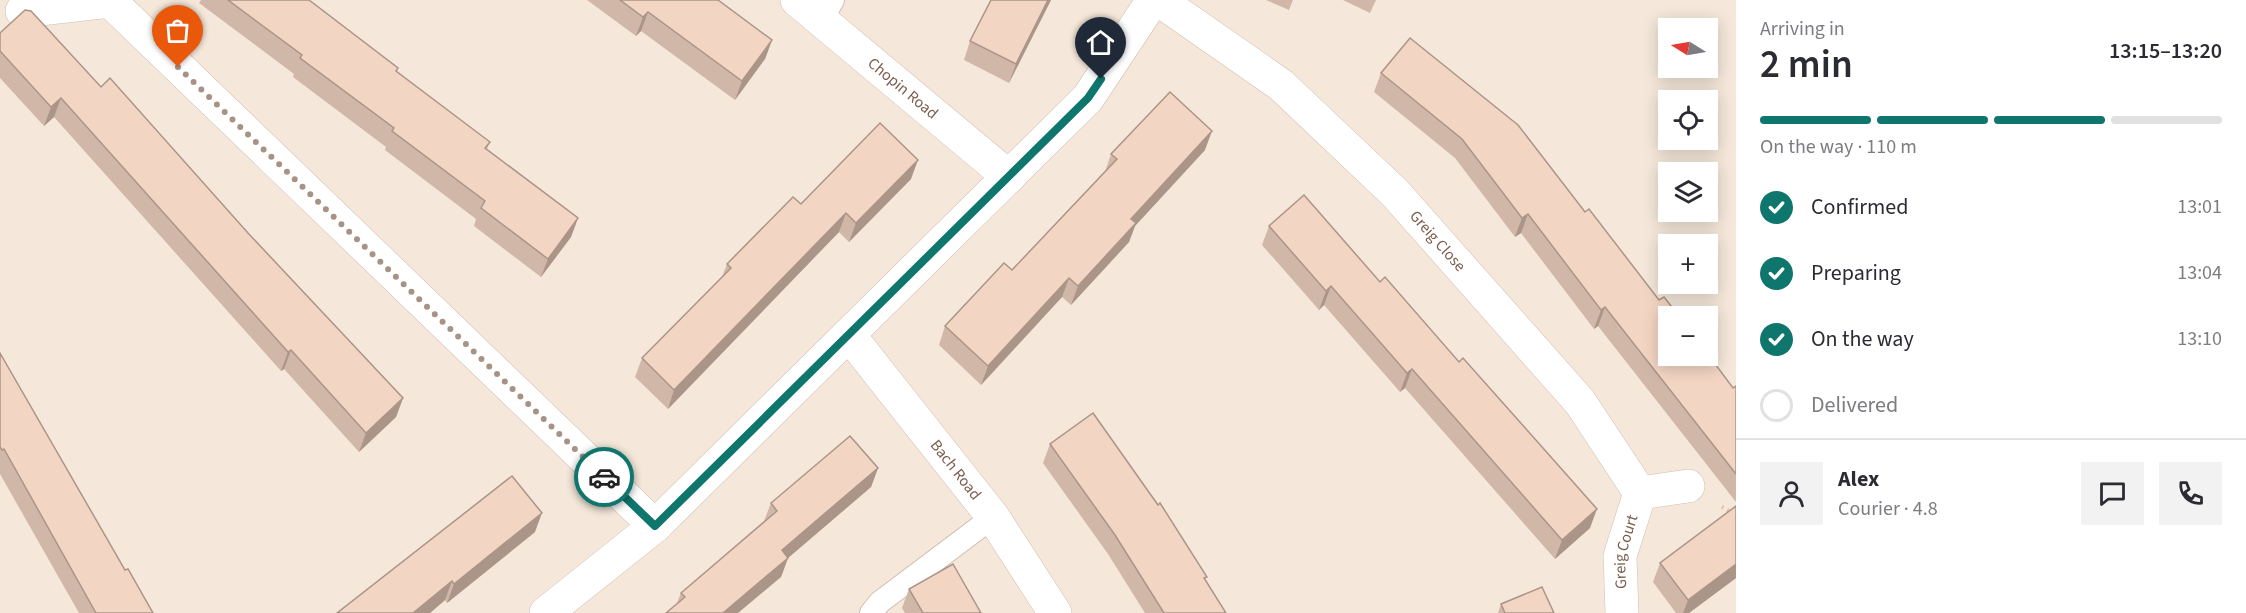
<!DOCTYPE html>
<meta charset="utf-8">
<style>
body{margin:0;font-family:"Source Sans 3",sans-serif;background:#f2f2f3;color:#2b2b33;height:100vh;display:flex;flex-direction:column;font-size:22px;white-space:nowrap}
*{box-sizing:border-box;margin:0}
p{font-size:20px;color:#7c7c81}
.icon{flex:none;width:33px;height:33px;fill:none;stroke:currentColor;stroke-width:2;stroke-linecap:round;stroke-linejoin:round}
.map{position:relative;flex:1;overflow:hidden}
.panel{display:flex;flex-direction:column;background:#fff;width:510px}
.panel>*{flex:none}
.needle{width:39px;rotate:281deg}
.fabs{position:absolute;left:1658px;top:18px;display:grid;gap:12px}
.fabs a{display:grid;place-items:center;width:60px;height:60px;border-radius:0px;background:#fff;box-shadow:0 3px 15px #0003;font-size:30px}
.pin{position:absolute;display:grid;place-items:center;width:51px;height:51px;color:#fff;margin:-62px -26px;border-radius:50% 50% 50% 0;rotate:-45deg;box-shadow:0 0 6px #0007}
.pin .icon{rotate:45deg}
.courier{position:absolute;display:grid;place-items:center;width:60px;height:60px;margin:-30px;border:4px solid #0f766e;border-radius:50%;background:#fff;color:#222;box-shadow:0 2px 8px #0007}
.headline em{font-style:normal;font-weight:600}
.headline div{display:flex;flex-direction:column-reverse}
.headline{display:flex;align-items:center;justify-content:space-between;height:102px;padding:0 24px}
h1{font-size:39px;font-weight:600;line-height:45px}
.bar{display:grid;grid-template-columns:repeat(4,1fr);gap:9px 6px;align-content:center;height:72px;padding:0 24px}
.bar i{height:8px;border-radius:4px;background:#e1e1e2}
.bar .selected{background:#0f766e}
.bar p{grid-column:span 4}
.line{display:flex;align-items:center;gap:15px;padding:0 24px;border-top:2px solid #e1e1e2}
.line div{flex:1}
.round{display:grid;place-items:center;flex:none;width:63px;height:63px;border-radius:0px;background:#f2f2f3}
ol{padding:0 24px;list-style:none}
li{display:flex;align-items:center;gap:18px;height:66px}
li p{margin-inline-start:auto}
li .icon{padding:6px;border-radius:50%;background:#0f766e;color:#fff;stroke-width:4}
li:last-child{color:#7c7c81}
li i{width:33px;height:33px;border:3px solid #e1e1e2;border-radius:50%}
main{display:flex;flex:1;min-height:0}
.map>svg:first-child{display:block}
.residential{fill:#f5e8da;fill-rule:evenodd}
.lines{fill:none;stroke-linecap:round;stroke-linejoin:round}
.lane-casing{stroke:#d1beb0;stroke-width:24}
.street-casing{stroke:#d1beb0;stroke-width:34}
.path{stroke:#d9b8a5;stroke-width:4;stroke-dasharray:1.5 4.5;stroke-linecap:butt}
.lane{stroke:#fff;stroke-width:22}
.street{stroke:#fff;stroke-width:33}
.wall{fill:#d1b7a8}
.shaded-wall{fill:#aa9588}
.building{fill:#f3d5c3;stroke:#aa9588;stroke-width:1.5}
.done{stroke:#a89285;stroke-width:6;stroke-dasharray:0 10.8}
.route{stroke:#0f766e;stroke-width:8}
.labels{text-anchor:middle;dominant-baseline:central;stroke-width:6;stroke-linejoin:round;paint-order:stroke}
.street-label{font-size:16px;fill:#7a5c4d;stroke:#fffaf3}
</style>
<main>
<div class="map">
<svg width="1736" height="613" viewBox="0 0 1736 613">
<rect width="100%" height="100%" fill="#fdf6ec"/>
<path class="residential" d="M0 0H1736V613H0ZM1668 28H1707V68H1668ZM1668 100H1707V140H1668ZM1668 172H1707V212H1668ZM1668 244H1707V284H1668ZM1668 316H1707V356H1668Z"/>
<g class="lines">
<defs>
<g id="lane">
<polyline points="821,21 833,0"/>
<polyline points="871,613 880,602 993,517"/>
</g>
<g id="street">
<path id="s1" d="M797 0 1009 177"/>
<path id="s2" d="M1159 0 1281 85 1395 193 1580 402 1640 493 1688 486"/>
<polyline points="22,11 110,1 655,526"/>
<path id="s3" d="M849 335 993 517 1055 613"/>
<polyline points="546,613 655,526 1088,98 1153,0"/>
<path id="s4" d="M1622 613 1620 556 1640 493"/>
</g>
</defs>
<use href="#lane" class="lane-casing"/>
<use href="#street" class="street-casing"/>
<polyline class="path" points="1722,507 1736,515"/>
<use href="#lane" class="lane"/>
<use href="#street" class="street"/>
</g>
<g class="wall">
<polygon points="201,0 309,0 397,72 490,142 487,149 578,218 571,237 541,277 474,226 476,219 385,150 386,147 293,77 294,74 199,3"/>
<polygon points="587,0 718,0 772,40 765,59 735,100 641,31 636,36"/>
<polygon points="991,0 1051,0 1009,83 964,60 970,41"/>
<polygon points="1266,0 1293,0 1289,10"/>
<polygon points="1343,0 1376,0 1370,13"/>
<polygon points="0,33 101,87 248,233 403,398 396,417 359,452 284,369 281,371 54,117 44,126 0,78"/>
<polygon points="1381,73 1585,212 1733,388 1736,386 1736,502 1598,326 1594,329 1521,233 1515,237 1455,158 1374,92"/>
<polygon points="1205,150 1135,226 1129,242 1071,305 1062,297 981,385 939,345 945,326 1012,270 1105,172 1111,154"/>
<polygon points="911,179 849,242 839,232 668,409 635,377 642,358 722,277 727,264 801,204"/>
<polygon points="1269,226 1590,528 1555,559 1405,388 1400,392 1324,305 1319,310 1262,245"/>
<polygon points="0,353 125,570 153,613 79,613 0,474"/>
<polygon points="1050,444 1206,580 1226,613 1145,613 1108,554 1043,463"/>
<polygon points="878,468 871,487 788,558 781,577 677,603 681,593 764,521 771,503"/>
<polygon points="1736,506 1736,578 1689,613 1676,613 1653,582 1660,563"/>
<polygon points="535,532 447,603 445,600 430,613 337,613"/>
<polygon points="909,589 981,613 905,613 902,608"/>
<polygon points="1501,604 1554,613 1498,613"/>
</g>
<g class="shaded-wall">
<polygon points="1048,0 1051,0 1009,83 1016,64"/>
<polygon points="648,12 641,31 636,36 643,17"/>
<polygon points="772,40 765,59 735,100 742,81"/>
<polygon points="61,98 54,117 44,126 51,107"/>
<polygon points="1212,131 1205,150 1135,226 1129,242 1071,305 1078,286 1131,219"/>
<polygon points="918,160 911,179 849,242 856,223"/>
<polygon points="846,213 839,232 668,409 674,390"/>
<polygon points="1528,214 1521,233 1515,237 1522,218"/>
<polygon points="578,218 571,237 541,277 548,259"/>
<polygon points="1069,278 1062,297 981,385 988,366"/>
<polygon points="1331,286 1324,305 1319,310 1326,291"/>
<polygon points="1605,307 1598,326 1594,329 1601,310"/>
<polygon points="291,350 284,369 281,371 288,352"/>
<polygon points="1412,369 1405,388 1400,392 1407,373"/>
<polygon points="403,398 396,417 359,452 366,433"/>
<polygon points="878,468 871,487 788,558 781,577 738,613 723,613 782,550"/>
<polygon points="1597,509 1590,528 1555,559 1562,540"/>
<polygon points="542,513 535,532 447,603 454,584"/>
<polygon points="1736,564 1736,578 1689,613 1683,613 1688,600"/>
<polygon points="452,581 445,600 430,613 413,613"/>
</g>
<g class="building">
<polygon points="228,0 309,0 398,68 396,71 490,142 485,148 578,218 548,259 481,208 485,201 392,131 394,128 300,58 302,55"/>
<polygon points="620,0 718,0 772,40 742,81 648,12 643,17"/>
<polygon points="991,0 1048,0 1016,64 970,41"/>
<polygon points="25,10 31,11 101,87 110,78 248,233 403,398 366,433 291,350 288,352 61,98 51,107 0,51 0,33"/>
<polygon points="1410,38 1518,125 1585,212 1589,209 1659,300 1664,297 1679,316 1668,316 1668,356 1707,356 1707,353 1733,388 1736,386 1736,474 1605,307 1601,310 1528,214 1522,218 1462,139 1381,73"/>
<polygon points="1170,92 1212,131 1131,219 1136,223 1078,286 1069,278 988,366 945,326 1004,263 1012,270 1117,159 1111,154"/>
<polygon points="880,123 918,160 856,223 846,213 674,390 642,358 731,268 727,264 793,197 801,204"/>
<polygon points="1304,195 1380,282 1385,277 1459,362 1463,358 1597,509 1562,540 1412,369 1407,373 1331,286 1326,291 1269,226"/>
<polygon points="0,353 125,570 128,569 153,613 96,613 4,449 2,450 0,447"/>
<polygon points="1093,413 1158,505 1160,503 1207,577 1204,578 1226,613 1164,613 1115,535 1050,444"/>
<polygon points="850,436 878,468 782,550 788,558 723,613 666,613 685,597 681,593 777,511 771,503"/>
<polygon points="512,476 542,513 454,584 452,581 413,613 337,613"/>
<polygon points="1736,506 1736,564 1688,600 1660,563"/>
<polygon points="953,564 981,613 923,613 909,589"/>
<polygon points="1542,587 1554,613 1505,613 1501,604"/>
</g>
<g class="lines">
<polyline class="done" points="178,67 604,477"/>
<polyline class="route" points="604,477 655,526 1088,98 1101,79"/>
</g>
<g class="labels">
<g class="street-label">
<text stroke="none"><textPath href="#s1" startOffset="138">Chopin Road</textPath></text>
<text stroke="none"><textPath href="#s2" startOffset="370">Greig Close</textPath></text>
<text stroke="none"><textPath href="#s3" startOffset="172">Bach Road</textPath></text>
<text stroke="none"><textPath href="#s4" startOffset="62">Greig Court</textPath></text>
</g>
</g>
</svg>
<div class="fabs">
<a><svg class="needle" viewBox="-14 -14 28 28"><path d="M0-13l5 13h-10z" fill="#e53935"/><path d="M0 13l5-13h-10z" fill="#7c7c81"/></svg></a>
<a><svg class="icon" aria-label="locate" viewBox="0 0 24 24"><circle cx="12" cy="12" r="6"/><path d="M12 2v4M12 18v4M2 12h4M18 12h4"/></svg></a>
<a><svg class="icon" aria-label="layers" viewBox="0 0 24 24"><path d="M12 4l9 5-9 5-9-5zM3 14l9 5 9-5"/></svg></a>
<a>+</a>
<a>−</a>
</div>
<div class="pin" style="left:178px;top:67px;background:#ea580c"><svg class="icon" aria-label="bag" viewBox="0 0 24 24"><path d="M5 8h14l-1 12H6zM9 8a3 3 0 0 1 6 0"/></svg></div>
<div class="pin" style="left:1101px;top:79px;background:#1f2937"><svg class="icon" aria-label="home" viewBox="0 0 24 24"><path d="M3 11l9-7 9 7M6 9v11h12V9"/></svg></div>
<div class="courier" style="left:604px;top:477px"><svg class="icon" aria-label="car" viewBox="0 0 24 24"><path d="M5 17H2v-5l4-1 3-4h7l3 4 3 1v5h-3M9 17h6M6 11h13"/><circle cx="7" cy="17" r="2"/><circle cx="17" cy="17" r="2"/></svg></div>
</div>
<section class="panel">
<div class="headline"><div><h1>2 min</h1><p>Arriving in</p></div><em>13:15–13:20</em></div>
<div class="bar"><i class="selected"></i><i class="selected"></i><i class="selected"></i><i></i><p>On the way · 110 m</p></div>
<ol>
<li><svg class="icon" aria-label="check" viewBox="0 0 24 24"><path d="M5 12l5 5 9-10"/></svg>Confirmed<p>13:01</p></li>
<li><svg class="icon" aria-label="check" viewBox="0 0 24 24"><path d="M5 12l5 5 9-10"/></svg>Preparing<p>13:04</p></li>
<li><svg class="icon" aria-label="check" viewBox="0 0 24 24"><path d="M5 12l5 5 9-10"/></svg>On the way<p>13:10</p></li>
<li><i></i>Delivered</li>
</ol>
<div class="line" style="height:108px"><a class="round"><svg class="icon" aria-label="person" viewBox="0 0 24 24"><circle cx="12" cy="8" r="4"/><path d="M4 21q1-7 8-7t8 7"/></svg></a><div><b>Alex</b><p>Courier · 4.8</p></div><a class="round"><svg class="icon" aria-label="chat" viewBox="0 0 24 24"><path d="M4 5h16v11H9l-5 4z"/></svg></a><a class="round"><svg class="icon" aria-label="phone" viewBox="0 0 24 24"><path d="M5 4h4l2 5-3 2q2 4 5 5l2-3 5 2v4C11 20 4 13 5 4z"/></svg></a></div>
</section>
</main>
